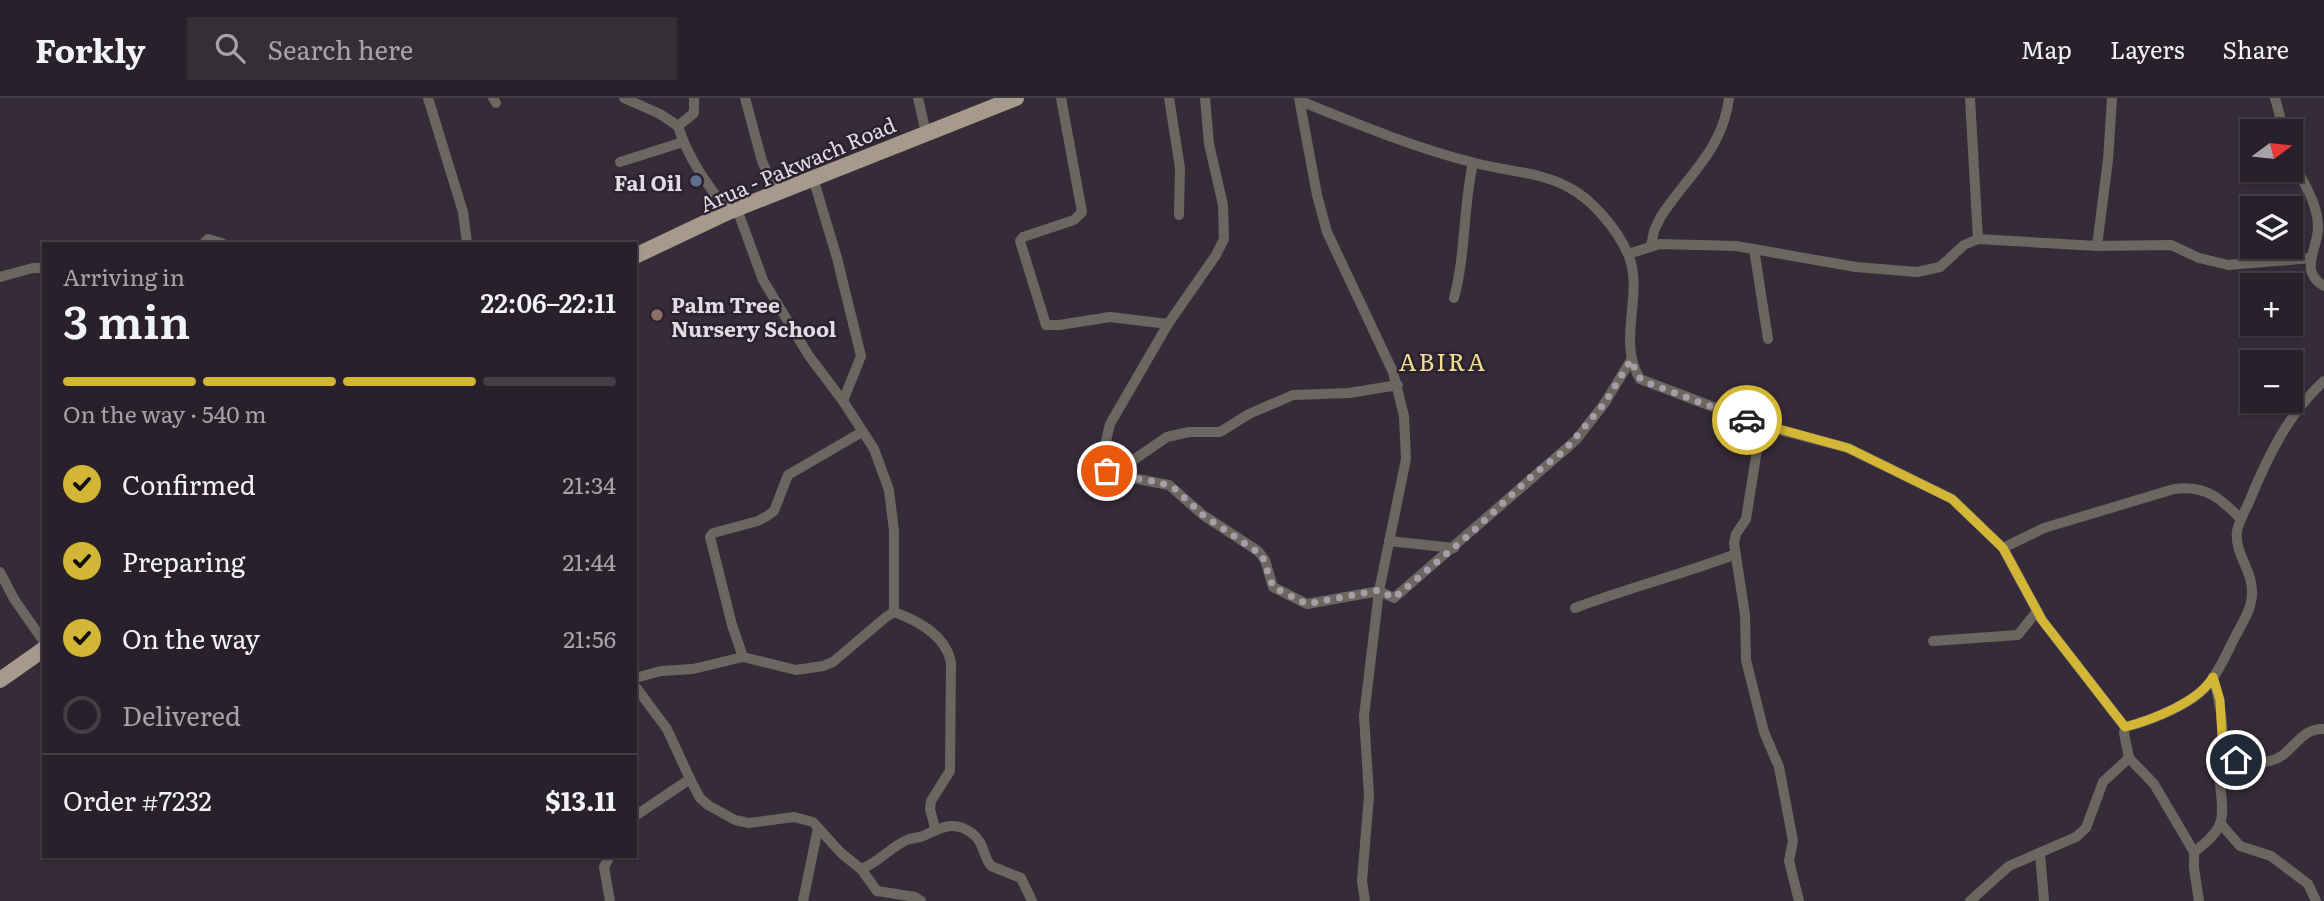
<!DOCTYPE html>
<meta charset="utf-8">
<style>
body{margin:0;font-family:Literata,serif;background:#342e37;color:#f1f3f6;height:100vh;display:flex;flex-direction:column;font-size:26px;white-space:nowrap}
*{box-sizing:border-box;margin:0}
p{font-size:23px;color:#a5a3a9}
.icon{flex:none;width:38px;height:38px;fill:none;stroke:currentColor;stroke-width:2;stroke-linecap:round;stroke-linejoin:round}
.map{position:relative;flex:1;overflow:hidden}
.drawer{position:absolute;left:42px;top:144px;width:595px;height:616px;display:flex;flex-direction:column;background:#28212b;border-radius:0px;box-shadow:0 2px 5px #0004,0 0 0 2px #443e47}
.drawer>*{flex:none}
.needle{width:46px;rotate:75deg}
.buttons{position:absolute;left:2240px;top:21px;display:grid;gap:14px}
.buttons a{display:grid;place-items:center;width:63px;height:63px;border-radius:0px;background:#28212b;box-shadow:0 2px 5px #0004,0 0 0 2px #443e47;font-size:35px}
.pin{position:absolute;display:grid;place-items:center;width:60px;height:60px;color:#fff;margin:-30px;border:4px solid #fff;border-radius:50%;box-shadow:0 2px 7px #0007}
.courier{position:absolute;display:grid;place-items:center;width:70px;height:70px;margin:-35px;border:5px solid #d3b635;border-radius:50%;background:#fff;color:#222;box-shadow:0 2px 9px #0007}
.head em{font-style:normal;font-weight:600}
.head div{display:flex;flex-direction:column-reverse}
.head{display:flex;align-items:center;justify-content:space-between;height:119px;padding:0 21px}
h1{font-size:46px;font-weight:600;line-height:52px}
.bar{display:grid;grid-template-columns:repeat(4,1fr);gap:10px 7px;align-content:center;height:84px;padding:0 21px}
.bar i{height:9px;border-radius:5px;background:#443e47}
.bar .on{background:#d3b635}
.bar p{grid-column:span 4}
.line{display:flex;align-items:center;gap:18px;padding:0 21px;border-top:2px solid #443e47}
.line div{flex:1}
ol{padding:0 21px;list-style:none}
li{display:flex;align-items:center;gap:21px;height:77px}
li p{margin-inline-start:auto}
li .icon{padding:7px;border-radius:50%;background:#d3b635;color:#111;stroke-width:4}
li:last-child{color:#a5a3a9}
li i{width:38px;height:38px;border:4px solid #443e47;border-radius:50%}
header{display:flex;align-items:center;gap:42px;box-sizing:border-box;height:98px;padding:0 35px;background:#28212b;border-bottom:2px solid #443e47}
header strong{font-size:33px}
nav{display:flex;gap:38px;margin-inline-start:auto;font-size:24px}
.search{width:490px;height:63px;background:#342e37;display:flex;align-items:center;gap:18px;box-sizing:border-box;padding:0 24px;border-radius:0px;color:#a5a3a9;font-size:26px}
.map>svg:first-child{display:block}
.lines{fill:none;stroke-linecap:round;stroke-linejoin:round}
.minor{stroke:#6b665f;stroke-width:10}
.primary{stroke:#a69a8d;stroke-width:16}
.done{stroke:#a59ea8;stroke-width:7;stroke-dasharray:0 12.6}
.route{stroke:#d3b635;stroke-width:9}
.service-dot{fill:#5c6f8a;stroke:#2c222f;stroke-width:2.5}
.education-dot{fill:#8d6e63;stroke:#2c222f;stroke-width:2.5}
.labels{text-anchor:middle;dominant-baseline:central;stroke-width:5;stroke-linejoin:round;paint-order:stroke}
.street-label{font-size:21px;fill:#e1dbe3;stroke:#2c222f}
.poi-label{font-size:21px;font-weight:bold;fill:#e1dbe3;stroke:#2c222f;text-anchor:end}
.quarter-label{font-size:24px;letter-spacing:2px;fill:#f3df91;stroke:#2c222f}
</style>
<header>
<strong>Forkly</strong>
<div class="search"><svg class="icon" aria-label="search" viewBox="0 0 24 24"><circle cx="10" cy="10" r="6"/><path d="M15 15l6 6"/></svg>Search here</div>
<nav><a>Map</a><a>Layers</a><a>Share</a></nav>
</header>
<div class="map">
<svg width="2324" height="803" viewBox="0 0 2324 803">
<rect width="100%" height="100%" fill="#362c39"/>
<g class="lines">
<g class="minor">
<polyline points="428,0 463,114 467,145"/>
<polyline points="493,0 496,5"/>
<polyline points="624,0 660,16 678,28"/>
<path d="M694 0V15L678 28C688 61 708 87 728 114"/>
<polyline points="745,0 762,63 776,95"/>
<polyline points="918,0 926,35"/>
<polyline points="1061,0 1082,114 1074,122 1023,139 1020,143 1046,227 1059,227 1110,219 1168,226"/>
<polyline points="1169,0 1180,70 1179,117"/>
<polyline points="1205,0 1209,46 1223,107 1224,141 1216,157 1168,226 1110,326 1106,343 1107,373 1123,369 1167,339 1189,334 1220,334 1249,316 1293,297 1349,295 1398,287"/>
<polyline points="1299,0 1317,97 1327,134 1393,274 1404,318 1406,361 1379,493 1364,618 1369,697 1362,783 1365,803"/>
<polyline points="1970,0 1978,141"/>
<polyline points="2275,0 2284,33"/>
<path d="M1300 3C1357 26 1415 50 1475 65 1505 73 1541 74 1568 89 1592 101 1617 131 1628 156 1645 195 1616 243 1640 281L1761 327 1848 350 1952 401 2003 450 2042 522 2125 629C2149 623 2194 606 2209 585 2220 572 2227 554 2235 539 2242 525 2252 511 2252 495 2253 473 2234 455 2237 433 2239 423 2245 413 2249 404 2267 360 2288 316 2324 283"/>
<path d="M2291 58C2300 81 2318 103 2318 129 2318 152 2298 173 2324 188"/>
<polyline points="620,64 683,44"/>
<polyline points="813,80 837,160 861,258 843,303"/>
<polyline points="737,111 763,182 809,258 843,303 874,351 889,392 894,433 894,514"/>
<polyline points="204,145 208,141 222,145"/>
<path d="M1651 148 1654 133 1660 120C1686 79 1723 52 1729 0"/>
<polyline points="2097,148 2108,62 2112,0"/>
<polyline points="1754,151 1768,241"/>
<polyline points="1628,156 1660,146 1736,148 1856,169 1917,174 1940,169 1964,147 1978,141 2097,148 2171,147 2199,160 2228,167 2311,160"/>
<polyline points="0,179 33,170 44,170"/>
<path d="M1454 200C1466 156 1463 109 1473 65"/>
<polyline points="1761,327 1746,421 1736,436 1734,445 1745,517 1746,562 1764,634 1779,669 1793,743 1789,763 1799,803"/>
<polyline points="1123,369 1132,380 1169,387 1203,417 1258,453 1265,462 1273,489 1307,506 1379,493 1394,500 1576,342 1604,306 1631,262"/>
<polyline points="1389,443 1454,450"/>
<path d="M2003 450 2044 430 2174 391C2206 387 2220 400 2241 421"/>
<polyline points="0,474 14,501 44,544"/>
<path d="M1575 510C1628 490 1683 476 1736 456"/>
<polyline points="1933,543 2018,537 2037,513"/>
<polyline points="743,559 732,527 710,439 713,435 758,423 767,418 774,413 788,377 862,334"/>
<path d="M635 580 661 573 693 571 743 559 796 572 823 568 833 564 886 519 894 514C919 523 945 537 951 564L950 673 931 703 930 711 935 730"/>
<polyline points="635,588 667,631 690,681 700,700 708,707 735,722 749,725 794,719 813,724 841,755 861,771 877,793 915,799 921,803"/>
<path d="M2223 657C2241 664 2266 669 2283 657 2297 646 2304 630 2324 631"/>
<polyline points="2129,660 2154,686 2194,754"/>
<polyline points="635,718 690,681"/>
<polyline points="2220,725 2240,748 2271,758 2308,786 2316,803"/>
<polyline points="2040,755 2044,803"/>
<path d="M861 771C880 764 890 749 907 742 912 740 918 740 923 738 941 730 954 721 973 736 984 744 983 759 991 768L1021 780 1032 803"/>
<polyline points="610,803 604,769 610,758"/>
<polyline points="803,803 818,730"/>
<polyline points="1970,803 2009,768 2076,739 2086,730 2103,684 2129,660 2124,635 2125,629"/>
<path d="M2199 803 2194 770V754C2204 746 2215 738 2220 726 2225 713 2220 695 2220 682 2220 673 2223 664 2223 655 2224 630 2220 603 2213 579"/>
</g>
<g class="primary">
<polyline points="635,158 728,114 1016,0"/>
<polyline points="0,582 44,551"/>
</g>
</g>
<g class="lines">
<polyline class="done" points="1107,373 1123,369 1132,380 1159,384 1175,391 1203,417 1262,457 1273,489 1307,506 1379,492 1394,500 1470,436 1533,377 1564,353 1604,306 1631,262 1639,279 1643,283 1747,322"/>
<path class="route" d="M1747 322 1848 350 1952 401 2003 450 2042 522 2125 629C2152 622 2199 604 2213 579L2220 602 2223 657 2236 662"/>
</g>
<circle class="service-dot" cx="696" cy="83" r="7"/>
<circle class="education-dot" cx="657" cy="217" r="7"/>
<g class="labels">
<g class="street-label">
<text transform="translate(797 65) rotate(-23)">Arua - Pakwach Road</text>
</g>
<g class="poi-label">
<text x="682" y="83">Fal Oil</text>
<text x="671" y="205" text-anchor="start">Palm Tree<tspan x="671" dy="24">Nursery School</tspan></text>
</g>
<g class="quarter-label">
<text x="1443" y="262">ABIRA</text>
</g>
</g>
</svg>
<div class="buttons">
<a><svg class="needle" viewBox="-14 -14 28 28"><path d="M0-13l5 13h-10z" fill="#e53935"/><path d="M0 13l5-13h-10z" fill="#a5a3a9"/></svg></a>
<a><svg class="icon" aria-label="layers" viewBox="0 0 24 24"><path d="M12 4l9 5-9 5-9-5zM3 14l9 5 9-5"/></svg></a>
<a>+</a>
<a>−</a>
</div>
<div class="pin" style="left:1107px;top:373px;background:#ea580c"><svg class="icon" aria-label="bag" viewBox="0 0 24 24"><path d="M5 8h14l-1 12H6zM9 8a3 3 0 0 1 6 0"/></svg></div>
<div class="pin" style="left:2236px;top:662px;background:#1f2937"><svg class="icon" aria-label="home" viewBox="0 0 24 24"><path d="M3 11l9-7 9 7M6 9v11h12V9"/></svg></div>
<div class="courier" style="left:1747px;top:322px"><svg class="icon" aria-label="car" viewBox="0 0 24 24"><path d="M5 17H2v-5l4-1 3-4h7l3 4 3 1v5h-3M9 17h6M6 11h13"/><circle cx="7" cy="17" r="2"/><circle cx="17" cy="17" r="2"/></svg></div>
<section class="drawer">
<div class="head"><div><h1>3 min</h1><p>Arriving in</p></div><em>22:06–22:11</em></div>
<div class="bar"><i class="on"></i><i class="on"></i><i class="on"></i><i></i><p>On the way · 540 m</p></div>
<ol>
<li><svg class="icon" aria-label="check" viewBox="0 0 24 24"><path d="M5 12l5 5 9-10"/></svg>Confirmed<p>21:34</p></li>
<li><svg class="icon" aria-label="check" viewBox="0 0 24 24"><path d="M5 12l5 5 9-10"/></svg>Preparing<p>21:44</p></li>
<li><svg class="icon" aria-label="check" viewBox="0 0 24 24"><path d="M5 12l5 5 9-10"/></svg>On the way<p>21:56</p></li>
<li><i></i>Delivered</li>
</ol>
<div class="line" style="height:91px"><div>Order #7232</div><b>$13.11</b></div>
</section>
</div>
